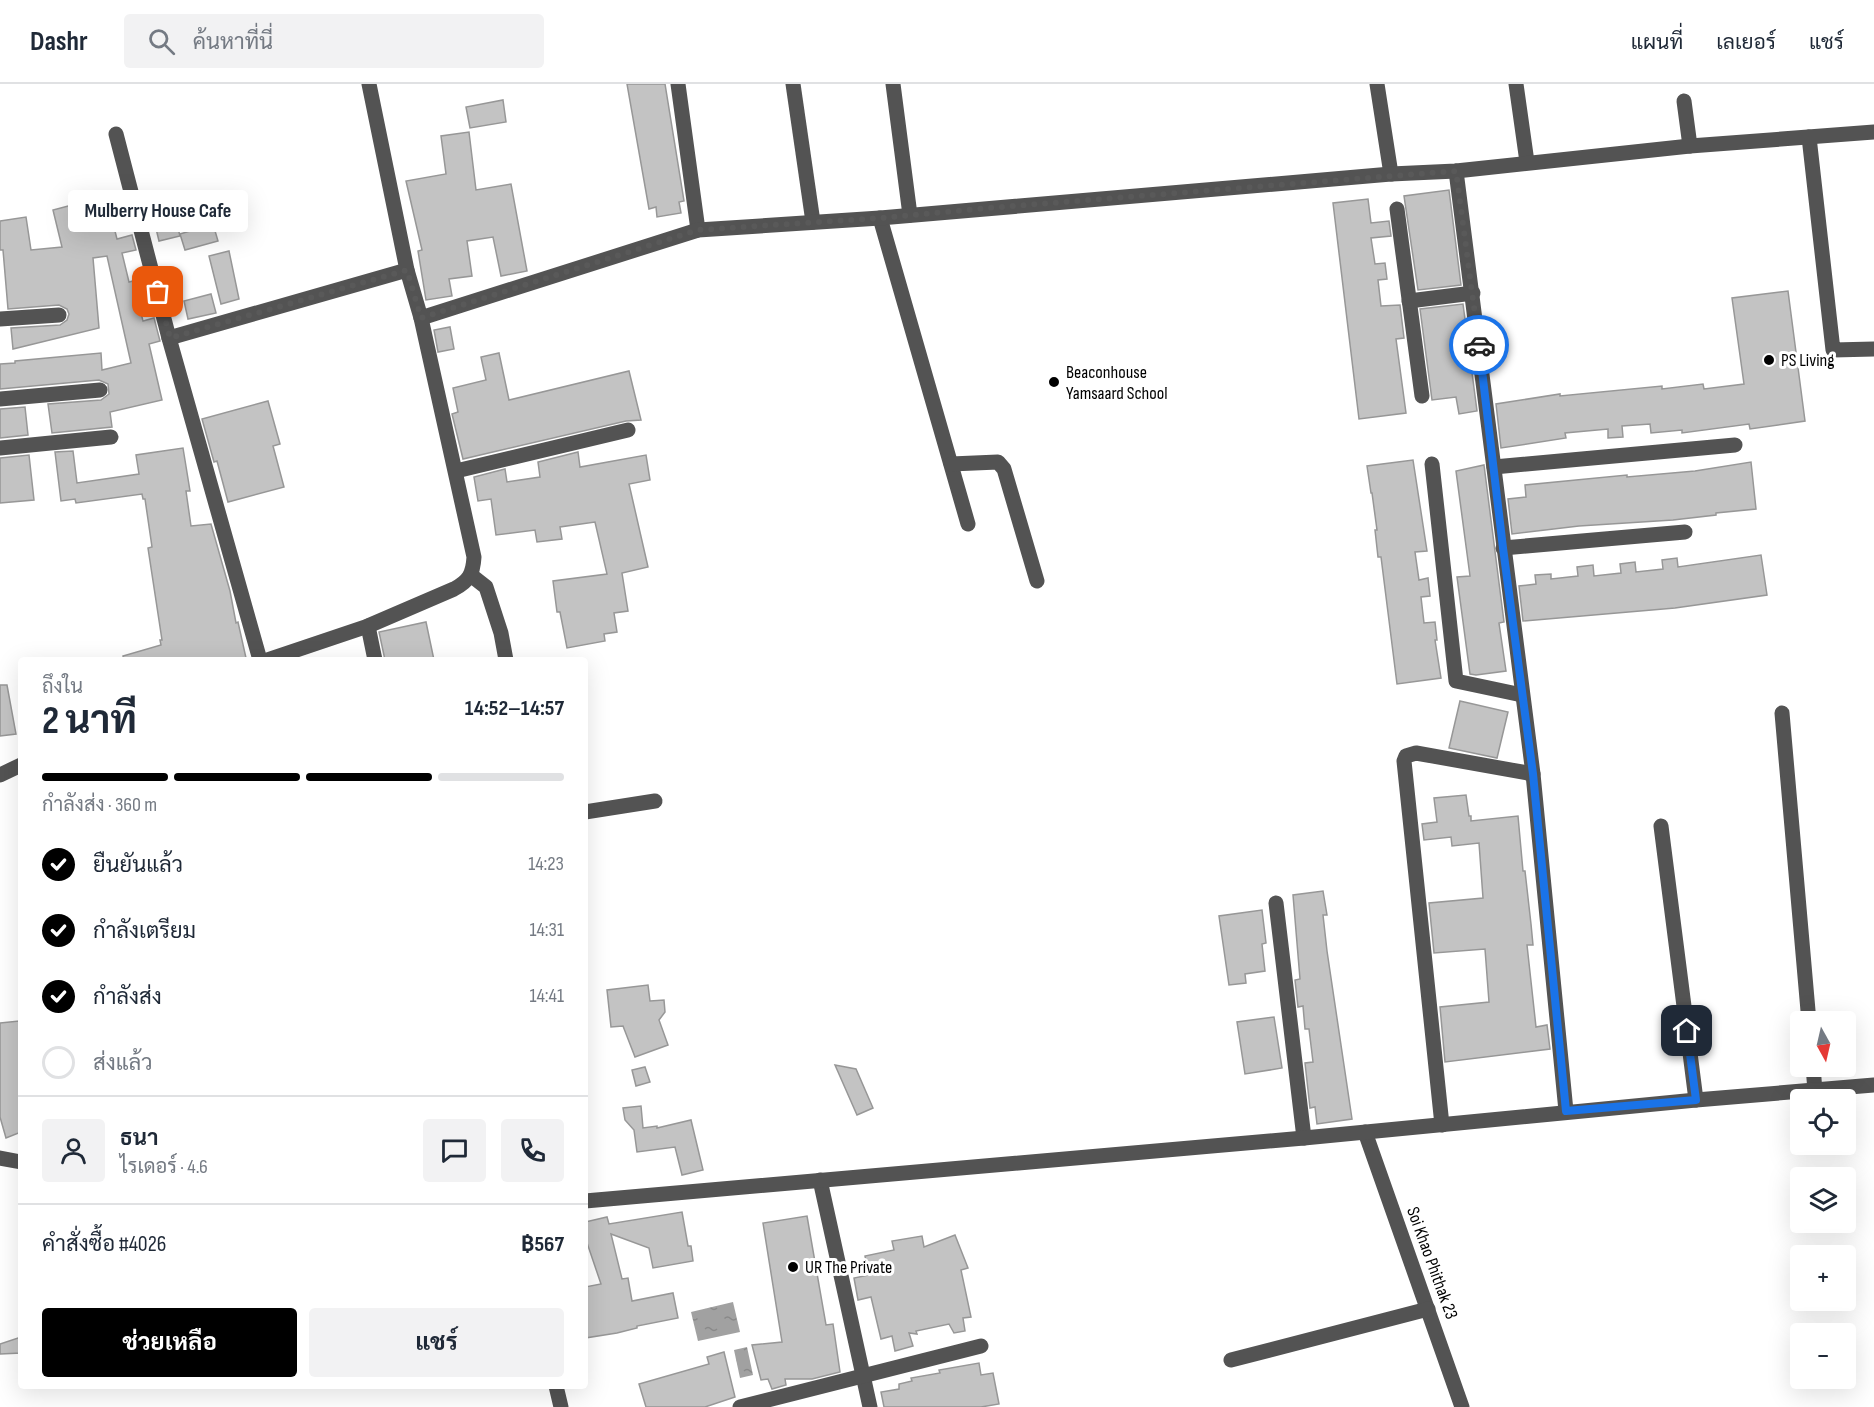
<!DOCTYPE html>
<html lang="th">
<meta charset="utf-8">
<style>
body{margin:0;font-family:"Sofia Sans Condensed",Sarabun,sans-serif;background:#f2f2f3;color:#1f2937;height:100vh;display:flex;flex-direction:column;font-size:22px;white-space:nowrap}
*{box-sizing:border-box;margin:0}
p{font-size:20px;color:#747a83}
.icon{flex:none;width:33px;height:33px;fill:none;stroke:currentColor;stroke-width:2;stroke-linecap:round;stroke-linejoin:round}
.map{position:relative;flex:1;overflow:hidden}
.side{position:absolute;left:18px;top:573px;width:570px;height:732px;display:flex;flex-direction:column;background:#fff;border-radius:6px;box-shadow:0 6px 24px #0002}
.side>*{flex:none}
.needle{width:39px;rotate:172deg}
.fabs{position:absolute;left:1790px;top:927px;display:grid;gap:12px}
.fabs a{display:grid;place-items:center;width:66px;height:66px;border-radius:6px;background:#fff;box-shadow:0 6px 24px #0002;font-size:30px}
.pin{position:absolute;display:grid;place-items:center;width:51px;height:51px;color:#fff;margin:-26px;border-radius:12px;box-shadow:0 3px 9px #0006}
.courier{position:absolute;display:grid;place-items:center;width:60px;height:60px;margin:-30px;border:4px solid #1a73e8;border-radius:50%;background:#fff;color:#222;box-shadow:0 2px 8px #0007}
.bubble{position:absolute;height:42px;border-radius:6px;background:#fff;box-shadow:0 6px 24px #0002;font-size:20px;font-weight:700;line-height:42px;text-align:center}
.headline em{font-style:normal;font-weight:700}
.headline div{display:flex;flex-direction:column-reverse}
.headline{display:flex;align-items:center;justify-content:space-between;height:102px;padding:0 24px}
h1{font-size:39px;font-weight:700;line-height:45px}
.bar{display:grid;grid-template-columns:repeat(4,1fr);gap:9px 6px;align-content:center;height:72px;padding:0 24px}
.bar i{height:8px;border-radius:4px;background:#e0e1e3}
.bar .selected{background:#000}
.bar p{grid-column:span 4}
.line{display:flex;align-items:center;gap:15px;padding:0 24px;border-top:2px solid #e0e1e3}
.line div{flex:1}
.round{display:grid;place-items:center;flex:none;width:63px;height:63px;border-radius:6px;background:#f2f2f3}
ol{padding:0 24px;list-style:none}
li{display:flex;align-items:center;gap:18px;height:66px}
li p{margin-inline-start:auto}
li .icon{padding:6px;border-radius:50%;background:#000;color:#fff;stroke-width:4}
li:last-child{color:#747a83}
li i{width:33px;height:33px;border:3px solid #e0e1e3;border-radius:50%}
.cta{display:flex;gap:12px;margin-top:auto;padding:12px 24px}
.cta a{flex:1;height:69px;border-radius:6px;background:#000;color:#fff;font-size:24px;font-weight:700;line-height:69px;text-align:center}
.cta a+a{background:#f2f2f3;color:#1f2937}
header{display:flex;align-items:center;gap:36px;box-sizing:border-box;height:84px;padding:0 30px;background:#fff;border-bottom:2px solid #e0e1e3}
header strong{font-size:28px}
nav{display:flex;gap:33px;margin-inline-start:auto;font-size:21px}
.search{width:420px;height:54px;background:#f2f2f3;display:flex;align-items:center;gap:15px;box-sizing:border-box;padding:0 21px;border-radius:6px;color:#747a83;font-size:22px}
.map>svg:first-child{display:block}
.water{fill:url(#water-ripples)}
.building{fill:#c3c3c3;stroke:#979797;stroke-width:1.5}
.lines{fill:none;stroke-linecap:round;stroke-linejoin:round}
.minor{stroke:#535353;stroke-width:15}
.done{stroke:#595959;stroke-width:6;stroke-dasharray:0 10.8}
.route{stroke:#1a73e8;stroke-width:8}
.poi-dot{fill:#000;stroke:#fff;stroke-width:2}
.labels{text-anchor:middle;dominant-baseline:central;stroke-width:6;stroke-linejoin:round;paint-order:stroke}
.poi-label{font-size:18px;fill:#000;stroke:#fff;text-anchor:start}
.street-label{font-size:18px;fill:#000;stroke:#fff}
</style>
<header>
<strong>Dashr</strong>
<div class="search"><svg class="icon" aria-label="search" viewBox="0 0 24 24"><circle cx="10" cy="10" r="6"/><path d="M15 15l6 6"/></svg>ค้นหาที่นี่</div>
<nav><a>แผนที่</a><a>เลเยอร์</a><a>แชร์</a></nav>
</header>
<div class="map">
<svg width="1874" height="1323" viewBox="0 0 1874 1323">
<defs>
<pattern id="water-ripples" width="26" height="14" patternUnits="userSpaceOnUse" patternTransform="scale(1.5)"><rect width="26" height="14" fill="#a1a1a1"/><path d="M2 4q2-2 4 0t4 0M15 11q2-2 4 0t4 0" fill="none" stroke="#898989"/></pattern>
</defs>
<rect width="100%" height="100%" fill="#fff"/>
<g class="water">
<polygon points="733,1218 740,1248 698,1257 691,1228"/>
<polygon points="747,1263 753,1291 740,1294 734,1266"/>
</g>
<g class="building">
<polygon points="627,0 665,0 684,117 679,118 681,129 657,133 656,123 649,125"/>
<polygon points="503,16 506,38 470,44 466,23"/>
<polygon points="469,48 476,106 511,100 527,187 501,192 493,153 467,157 472,192 449,195 452,212 426,216 418,167 422,166 406,97 446,90 441,52"/>
<polygon points="1449,106 1461,201 1418,206 1404,112"/>
<polygon points="106,112 117,155 132,151 136,166 122,169 129,198 133,197 143,237 154,234 160,257 149,260 162,316 110,328 112,343 52,349 48,320 101,316 109,310 108,300 99,296 0,305 0,280 15,279 15,277 101,269 102,286 131,279 107,172 93,174 99,244 13,265 11,244 60,241 67,236 69,230 67,225 59,221 8,225 3,166 0,166 0,137 26,133 31,166 62,163 53,126"/>
<polygon points="1368,115 1371,139 1389,137 1391,152 1371,154 1375,180 1385,179 1387,195 1378,196 1381,222 1400,221 1404,254 1396,255 1406,329 1359,335 1333,119"/>
<polygon points="175,132 180,152 159,157 154,136"/>
<polygon points="213,140 218,157 185,166 180,150"/>
<polygon points="229,167 239,215 221,220 209,172"/>
<polygon points="1788,207 1805,337 1750,345 1749,340 1682,349 1682,346 1651,349 1650,340 1622,342 1623,353 1608,354 1608,345 1565,349 1566,354 1501,364 1496,320 1560,310 1560,312 1662,302 1662,305 1703,300 1704,305 1744,300 1732,214"/>
<polygon points="211,210 216,229 188,235 184,217"/>
<polygon points="1463,220 1477,327 1459,330 1456,313 1432,316 1420,225"/>
<polygon points="450,243 454,265 438,268 434,246"/>
<polygon points="499,269 509,316 629,287 641,336 626,337 463,375 452,330 458,328 453,304 486,296 481,273"/>
<polygon points="268,317 280,360 273,362 284,403 228,418 217,377 214,378 202,335"/>
<polygon points="25,323 28,351 0,354 0,325"/>
<polygon points="183,364 190,407 186,407 191,442 211,440 230,507 236,539 238,538 246,574 238,576 124,576 123,572 161,561 160,556 162,556 148,464 152,463 145,415 143,415 142,410 76,419 75,415 61,417 55,368 73,367 77,399 139,390 136,371"/>
<polygon points="578,368 580,383 646,371 650,396 629,400 648,483 622,489 628,527 614,529 617,548 604,550 605,557 567,564 560,528 557,528 553,497 607,490 595,438 560,443 562,455 537,458 535,446 496,451 491,415 478,417 474,393 505,385 507,398 540,393 538,378"/>
<polygon points="29,371 34,416 0,419 0,374"/>
<polygon points="1413,376 1427,467 1415,468 1419,496 1428,494 1430,512 1421,513 1424,539 1435,538 1437,556 1435,556 1441,594 1397,600 1381,473 1378,473 1375,446 1377,446 1372,409 1371,409 1367,382"/>
<polygon points="1751,378 1756,425 1716,429 1716,431 1673,436 1579,442 1512,450 1508,415 1526,413 1525,401 1627,391 1627,393 1695,387"/>
<polygon points="1484,381 1504,538 1499,539 1506,587 1476,591 1470,590 1457,493 1470,492 1456,387"/>
<polygon points="1761,471 1767,511 1675,524 1523,537 1519,502 1536,500 1535,491 1551,490 1551,495 1578,492 1577,483 1593,481 1594,492 1621,489 1620,480 1635,478 1636,488 1663,485 1662,476 1677,474 1678,483"/>
<polygon points="426,538 434,576 385,576 379,548"/>
<polygon points="0,601 7,601 16,650 0,652"/>
<polygon points="1460,617 1508,628 1497,674 1449,664"/>
<polygon points="1466,711 1469,732 1471,732 1471,737 1518,732 1523,787 1525,787 1531,840 1533,861 1527,861 1536,943 1547,941 1550,965 1445,978 1440,923 1489,918 1485,865 1434,869 1429,819 1483,814 1479,759 1452,762 1451,753 1424,756 1422,740 1437,738 1434,714"/>
<polygon points="1323,807 1327,831 1323,831 1327,867 1352,1035 1317,1040 1315,1023 1310,1024 1305,979 1313,978 1309,945 1305,945 1303,922 1298,923 1295,896 1300,895 1293,811"/>
<polygon points="1262,826 1266,859 1262,860 1265,887 1245,890 1246,899 1229,901 1219,832"/>
<polygon points="648,901 650,917 664,916 665,928 659,936 668,961 635,973 623,942 611,943 607,906"/>
<polygon points="1274,933 1282,984 1245,990 1237,938"/>
<polygon points="19,937 21,945 21,1048 6,1054 0,1033 0,939"/>
<polygon points="835,981 856,985 873,1024 857,1031"/>
<polygon points="645,983 650,998 636,1002 632,986"/>
<polygon points="641,1022 643,1044 657,1042 657,1044 691,1036 703,1086 682,1091 675,1063 637,1068 634,1046 625,1036 623,1024"/>
<polygon points="682,1128 688,1162 691,1162 693,1177 653,1184 649,1164 611,1150 622,1195 628,1194 632,1217 673,1209 678,1234 637,1242 637,1244 617,1249 585,1254 585,1203 601,1200 585,1153 585,1138 607,1133 609,1140"/>
<polygon points="807,1132 826,1241 833,1240 840,1288 812,1295 785,1295 786,1301 772,1305 768,1295 761,1296 752,1261 782,1258 763,1139"/>
<polygon points="955,1151 968,1184 961,1186 971,1233 963,1234 965,1247 954,1249 949,1240 916,1247 917,1250 909,1249 913,1262 895,1267 892,1252 881,1255 871,1213 858,1216 854,1194 869,1191 865,1172 894,1166 892,1157 922,1152 924,1163"/>
<polygon points="21,1253 21,1269 0,1270 0,1260"/>
<polygon points="724,1268 735,1313 705,1323 646,1323 639,1300 709,1280 707,1273"/>
<polygon points="979,1279 981,1291 993,1289 999,1320 981,1323 884,1323 881,1308 899,1305 899,1300 912,1297 911,1294 940,1289 939,1286"/>
</g>
<g class="lines">
<g class="minor">
<polyline points="678,0 698,146"/>
<polyline points="793,0 813,138"/>
<polyline points="893,0 910,131"/>
<polyline points="1377,0 1391,90"/>
<polyline points="1516,0 1527,78"/>
<polyline points="1684,17 1690,62"/>
<polyline points="116,50 169,254 260,576"/>
<polyline points="1809,53 1833,266 1874,265"/>
<polyline points="1456,87 1533,690 1566,1027"/>
<polyline points="1397,125 1422,312"/>
<polyline points="880,134 968,440"/>
<polyline points="1409,217 1473,209"/>
<polyline points="421,234 698,146 880,134 1391,90 1456,87 1690,62 1874,48"/>
<polyline points="0,235 59,231"/>
<polyline points="169,254 407,186"/>
<polyline points="0,315 100,306"/>
<polyline points="0,364 111,353"/>
<polyline points="951,380 998,378 1004,385 1037,497"/>
<polyline points="1432,380 1456,597 1522,611"/>
<polyline points="1494,383 1735,361"/>
<polyline points="456,387 628,346"/>
<polyline points="1503,464 1685,448"/>
<polyline points="472,492 486,503 501,549 506,576"/>
<polyline points="368,542 375,576"/>
<path d="M267 576 368 542 454 505C469 497 473 490 474 473L421 234 407 186 369 0"/>
<polyline points="1782,629 1809,938"/>
<polyline points="0,691 21,681"/>
<polyline points="585,728 655,717"/>
<polyline points="1661,742 1696,1016"/>
<polyline points="1276,819 1304,1054"/>
<polyline points="1813,982 1815,1007"/>
<polyline points="1442,1041 1404,677 1406,672 1416,669 1533,690"/>
<polyline points="1365,1048 1462,1323"/>
<polyline points="0,1074 21,1078"/>
<polyline points="820,1096 870,1323"/>
<polyline points="585,1117 1304,1054 1696,1016 1874,1001"/>
<polyline points="1231,1276 1428,1225"/>
<polyline points="556,1302 561,1323"/>
<polyline points="740,1323 981,1262"/>
</g>
</g>
<g class="lines">
<polyline class="done" points="158,208 170,254 407,186 421,234 698,146 880,134 988,124 1456,87 1479,261"/>
<polyline class="route" points="1479,261 1503,464 1533,690 1566,1027 1696,1016 1687,947"/>
</g>
<g class="poi-dot">
<circle cx="1769" cy="276" r="6"/>
<circle cx="1054" cy="298" r="6"/>
<circle cx="793" cy="1183" r="6"/>
</g>
<g class="labels">
<g class="poi-label">
<text x="1781" y="276">PS Living</text>
<text x="1066" y="288">Beaconhouse<tspan x="1066" dy="21">Yamsaard School</tspan></text>
<text x="805" y="1183">UR The Private</text>
</g>
<g class="street-label">
<text transform="translate(1432 1179) rotate(70)">Soi Khao Phithak 23</text>
</g>
</g>
</svg>
<div class="fabs">
<a><svg class="needle" viewBox="-14 -14 28 28"><path d="M0-13l5 13h-10z" fill="#e53935"/><path d="M0 13l5-13h-10z" fill="#747a83"/></svg></a>
<a><svg class="icon" aria-label="locate" viewBox="0 0 24 24"><circle cx="12" cy="12" r="6"/><path d="M12 2v4M12 18v4M2 12h4M18 12h4"/></svg></a>
<a><svg class="icon" aria-label="layers" viewBox="0 0 24 24"><path d="M12 4l9 5-9 5-9-5zM3 14l9 5 9-5"/></svg></a>
<a>+</a>
<a>−</a>
</div>
<div class="pin" style="left:158px;top:208px;background:#ea580c"><svg class="icon" aria-label="bag" viewBox="0 0 24 24"><path d="M5 8h14l-1 12H6zM9 8a3 3 0 0 1 6 0"/></svg></div>
<div class="pin" style="left:1687px;top:947px;background:#1f2937"><svg class="icon" aria-label="home" viewBox="0 0 24 24"><path d="M3 11l9-7 9 7M6 9v11h12V9"/></svg></div>
<div class="courier" style="left:1479px;top:261px"><svg class="icon" aria-label="car" viewBox="0 0 24 24"><path d="M5 17H2v-5l4-1 3-4h7l3 4 3 1v5h-3M9 17h6M6 11h13"/><circle cx="7" cy="17" r="2"/><circle cx="17" cy="17" r="2"/></svg></div>
<div class="bubble" style="left:68px;top:106px;width:180px">Mulberry House Cafe</div>
<section class="side">
<div class="headline"><div><h1>2 นาที</h1><p>ถึงใน</p></div><em>14:52–14:57</em></div>
<div class="bar"><i class="selected"></i><i class="selected"></i><i class="selected"></i><i></i><p>กำลังส่ง · 360 m</p></div>
<ol>
<li><svg class="icon" aria-label="check" viewBox="0 0 24 24"><path d="M5 12l5 5 9-10"/></svg>ยืนยันแล้ว<p>14:23</p></li>
<li><svg class="icon" aria-label="check" viewBox="0 0 24 24"><path d="M5 12l5 5 9-10"/></svg>กำลังเตรียม<p>14:31</p></li>
<li><svg class="icon" aria-label="check" viewBox="0 0 24 24"><path d="M5 12l5 5 9-10"/></svg>กำลังส่ง<p>14:41</p></li>
<li><i></i>ส่งแล้ว</li>
</ol>
<div class="line" style="height:108px"><a class="round"><svg class="icon" aria-label="person" viewBox="0 0 24 24"><circle cx="12" cy="8" r="4"/><path d="M4 21q1-7 8-7t8 7"/></svg></a><div><b>ธนา</b><p>ไรเดอร์ · 4.6</p></div><a class="round"><svg class="icon" aria-label="chat" viewBox="0 0 24 24"><path d="M4 5h16v11H9l-5 4z"/></svg></a><a class="round"><svg class="icon" aria-label="phone" viewBox="0 0 24 24"><path d="M5 4h4l2 5-3 2q2 4 5 5l2-3 5 2v4C11 20 4 13 5 4z"/></svg></a></div>
<div class="line" style="height:78px"><div>คำสั่งซื้อ #4026</div><b>฿567</b></div>
<div class="cta"><a>ช่วยเหลือ</a><a>แชร์</a></div>
</section>
</div>
